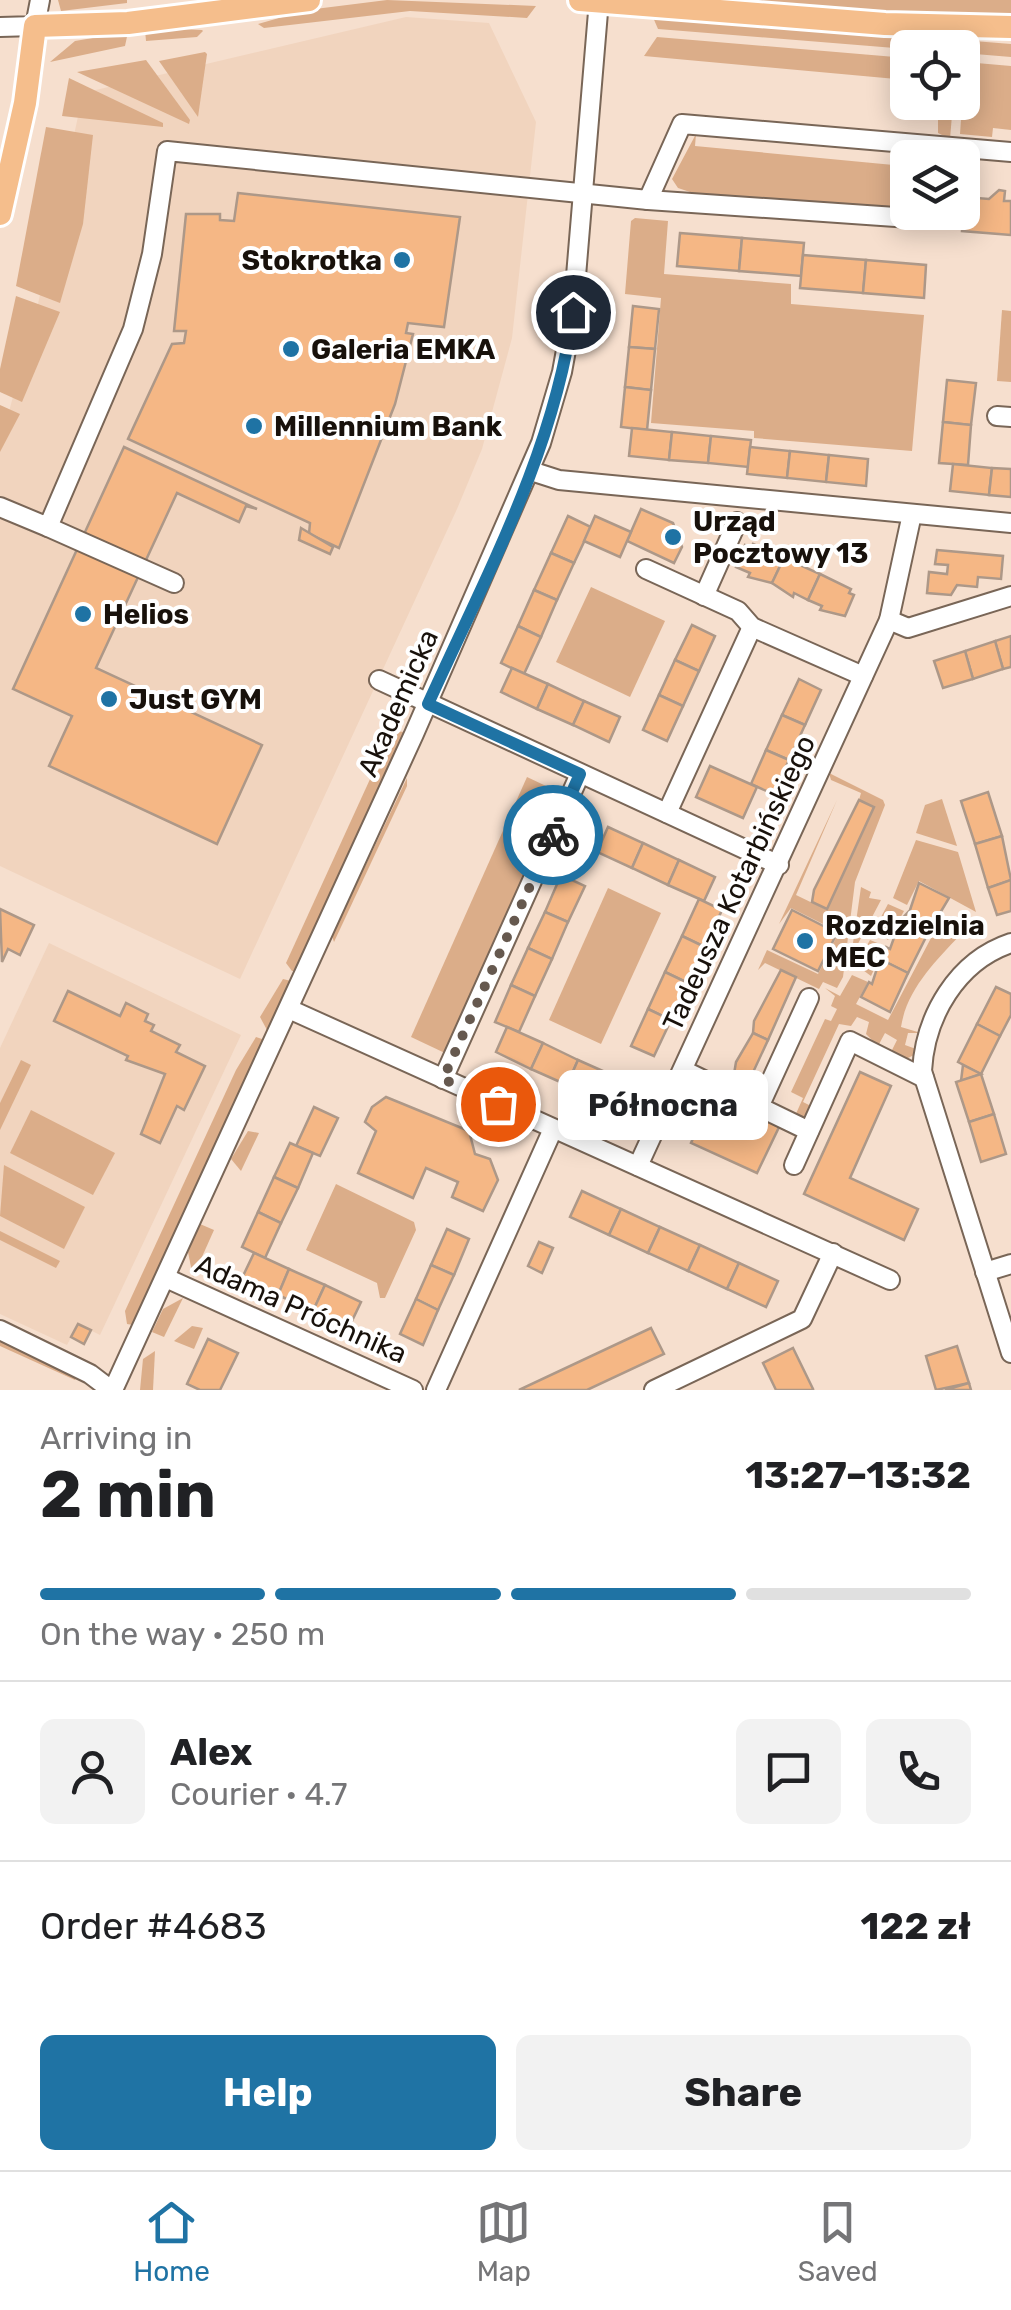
<!DOCTYPE html>
<meta charset="utf-8">
<style>
body{margin:0;font-family:Rubik,sans-serif;background:#f2f2f2;color:#202124;height:100vh;display:flex;flex-direction:column;font-size:38px;white-space:nowrap}
*{box-sizing:border-box;margin:0}
p{font-size:32px;color:#757577}
.icon{flex:none;width:55px;height:55px;fill:none;stroke:currentColor;stroke-width:2;stroke-linecap:round;stroke-linejoin:round}
.map{position:relative;height:1390px;overflow:hidden}
.sheet{display:flex;flex-direction:column;background:#fff;flex:1}
.sheet>*{flex:none}
.controls{position:absolute;left:890px;top:30px;display:grid;gap:20px}
.controls a{display:grid;place-items:center;width:90px;height:90px;border-radius:15px;background:#fff;box-shadow:0 5px 25px #0003;font-size:50px}
.pin{position:absolute;display:grid;place-items:center;width:85px;height:85px;color:#fff;margin:-42px;border:5px solid #fff;border-radius:50%;box-shadow:0 2px 10px #0007}
.courier{position:absolute;display:grid;place-items:center;width:100px;height:100px;margin:-50px;border:8px solid #1f73a4;border-radius:50%;background:#fff;color:#222;box-shadow:0 2px 12px #0007}
.bubble{position:absolute;height:70px;border-radius:15px;background:#fff;box-shadow:0 5px 25px #0003;font-size:32px;font-weight:700;line-height:70px;text-align:center}
.headline em{font-style:normal;font-weight:700}
.headline div{display:flex;flex-direction:column-reverse}
.headline{display:flex;align-items:center;justify-content:space-between;height:170px;padding:0 40px}
h1{font-size:65px;font-weight:700;line-height:75px}
.bar{display:grid;grid-template-columns:repeat(4,1fr);gap:15px 10px;align-content:center;height:120px;padding:0 40px}
.bar i{height:12px;border-radius:8px;background:#e0e0e0}
.bar .current{background:#1f73a4}
.bar p{grid-column:span 4}
.line{display:flex;align-items:center;gap:25px;padding:0 40px;border-top:2px solid #e0e0e0}
.line div{flex:1}
.round{display:grid;place-items:center;flex:none;width:105px;height:105px;border-radius:15px;background:#f2f2f2}
.primary-button{display:flex;gap:20px;margin-top:auto;padding:20px 40px}
.primary-button a{flex:1;height:115px;border-radius:15px;background:#1f73a4;color:#fff;font-size:40px;font-weight:700;line-height:115px;text-align:center}
.primary-button a+a{background:#f2f2f2;color:#202124}
.tabs{display:flex;justify-content:space-around;align-items:center;height:140px;border-top:2px solid #e0e0e0;background:#fff;font-size:28px;color:#757577}
.tabs a{display:grid;justify-items:center;gap:5px}
.tabs .current{color:#1f73a4}
.map>svg:first-child{display:block}
.built{fill:#f1d4be}
.green{fill:#dbad89}
.building{fill:#f5b785;stroke:#ad9888;stroke-width:2.5}
.lines{fill:none;stroke-linecap:round;stroke-linejoin:round}
.minor-casing{stroke:#796657;stroke-width:22}
.major-casing{stroke:#fff;stroke-width:28}
.minor{stroke:#fff;stroke-width:18}
.major{stroke:#f5be8c;stroke-width:22}
.done{stroke:#66594f;stroke-width:10;stroke-dasharray:0 18}
.route{stroke:#1f73a4;stroke-width:12}
.poi-dot{fill:#1f73a4;stroke:#fff;stroke-width:4}
.labels{text-anchor:middle;dominant-baseline:central;stroke-width:8;stroke-linejoin:round;paint-order:stroke}
.poi-label{font-size:28px;font-weight:bold;fill:#18110b;stroke:#fff;text-anchor:start}
.street-label{font-size:28px;fill:#18110b;stroke:#fff}
</style>
<div class="map">
<svg width="1011" height="1390" viewBox="0 0 1011 1390">
<rect width="100%" height="100%" fill="#f6dfce"/>
<g class="built">
<polygon points="406,17 489,23 536,122 512,338 482,449 457,509 240,979 0,866 0,445 38,304 83,93"/>
<polygon points="49,943 241,1035 100,1335 78,1324 67,1345 0,1314 0,1048"/>
</g>
<g class="green">
<polygon points="58,0 127,0 127,3 61,11"/>
<polygon points="387,0 536,6 527,18 410,11 264,28 258,24 307,10"/>
<polygon points="695,0 1011,0 1011,16 869,14"/>
<polygon points="652,15 1011,44 1011,57 963,53 962,48 907,49 658,29"/>
<polygon points="159,28 202,30 203,31 197,37 146,41 145,30"/>
<polygon points="128,32 125,46 50,62 75,41"/>
<polygon points="657,37 907,58 907,80 644,56"/>
<polygon points="205,52 207,54 198,117 159,61"/>
<polygon points="146,60 190,120 189,124 77,72"/>
<polygon points="965,62 1011,66 1011,130 993,128 992,137 960,134"/>
<polygon points="69,78 163,123 163,127 62,116"/>
<polygon points="938,103 953,103 950,139 938,133"/>
<polygon points="46,127 93,135 83,224 60,303 16,286"/>
<polygon points="696,134 695,146 904,166 907,153 914,157 908,158 907,208 901,211 705,197 678,188 672,179"/>
<polygon points="635,218 668,221 664,274 791,284 791,304 924,315 912,451 754,438 754,431 651,423 661,298 625,294 631,221"/>
<polygon points="16,296 60,312 22,402 0,392 0,369"/>
<polygon points="1002,310 1011,311 1011,382 997,381"/>
<polygon points="0,405 20,414 0,452"/>
<polygon points="591,587 665,621 630,697 556,662"/>
<polygon points="392,731 405,732 297,971 292,971 286,963"/>
<polygon points="829,773 883,800 885,805 855,882 843,977 837,988 823,982 819,989 765,963 758,970 767,950 818,974 839,932 791,908 779,924 837,800 796,895 827,910 874,807 859,800 861,793 831,780"/>
<polygon points="527,777 563,794 447,1054 411,1037"/>
<polygon points="407,778 407,786 334,942 332,936"/>
<polygon points="942,799 957,846 916,833 925,805"/>
<polygon points="916,840 958,852 976,912 919,881 907,905 893,898"/>
<polygon points="861,887 871,892 869,898 881,900 851,957"/>
<polygon points="608,888 661,913 601,1044 549,1020"/>
<polygon points="888,904 904,911 888,940 874,930"/>
<path d="M941 919 958 928 960 935C935 962 907 989 901 1027L921 1033H908L905 1045 916 1049V1054L906 1059 891 1052 897 1040 885 1033 878 1046 866 1034 869 1022 857 1017 851 1026 839 1024 803 1102 813 1107 806 1117 795 1116 803 1098 791 1092 825 1019 831 1021 837 1009 831 1006 835 996 825 988 840 996 852 975 868 982 856 1004 888 1020Z"/>
<polygon points="870,940 885,946 871,976 856,965"/>
<polygon points="283,979 291,981 267,1030 260,1017"/>
<polygon points="256,1037 265,1040 133,1325 127,1324 125,1311 236,1070"/>
<polygon points="21,1060 31,1065 0,1130 0,1103"/>
<polygon points="31,1110 115,1153 93,1195 10,1153"/>
<polygon points="248,1131 259,1133 241,1171 231,1159"/>
<polygon points="4,1165 85,1207 64,1249 0,1216"/>
<polygon points="336,1184 414,1222 416,1230 385,1298 380,1298 377,1283 306,1250"/>
<polygon points="200,1224 214,1230 193,1277 188,1252"/>
<polygon points="0,1231 60,1261 56,1268 0,1240"/>
<polygon points="183,1298 164,1337 152,1332 163,1309"/>
<polygon points="192,1326 203,1328 194,1349 174,1341"/>
<polygon points="0,1340 76,1378 75,1380 0,1346"/>
<polygon points="155,1351 153,1390 140,1390 143,1359"/>
</g>
<g class="building">
<polygon points="999,190 1005,191 1004,201 1011,201 1011,235 962,231 965,197 989,199"/>
<polygon points="238,193 460,217 444,327 408,323 406,333 413,334 395,404 339,548 309,534 310,523 128,439 172,344 184,343 186,331 174,331 186,214 220,214 220,220 234,221"/>
<polygon points="680,233 742,238 739,271 677,266"/>
<polygon points="742,238 804,243 801,276 739,271"/>
<polygon points="803,255 866,260 863,293 800,288"/>
<polygon points="866,260 926,265 924,298 863,293"/>
<polygon points="633,306 659,309 655,349 629,347"/>
<polygon points="629,347 655,349 651,390 625,387"/>
<polygon points="947,380 976,383 971,425 943,422"/>
<polygon points="625,387 651,390 647,430 621,427"/>
<polygon points="943,422 971,425 968,465 939,463"/>
<polygon points="632,428 672,432 669,460 629,456"/>
<polygon points="672,432 711,436 708,463 669,460"/>
<polygon points="711,436 751,440 748,467 708,463"/>
<polygon points="124,447 257,509 246,506 239,522 177,493 96,668 262,745 217,844 49,766 72,716 13,689"/>
<polygon points="750,447 790,451 787,478 747,474"/>
<polygon points="790,451 829,455 826,482 787,478"/>
<polygon points="829,455 868,459 866,486 826,482"/>
<polygon points="953,464 992,468 989,495 950,491"/>
<polygon points="992,468 1011,469 1011,497 989,495"/>
<polygon points="641,509 673,523 682,547 674,563 627,541"/>
<polygon points="568,516 591,527 574,563 551,553"/>
<polygon points="595,516 631,532 620,557 584,541"/>
<polygon points="301,528 333,547 330,554 299,540"/>
<polygon points="753,544 779,556 782,562 772,583 748,577 750,573 736,567 745,545 751,548"/>
<polygon points="937,550 1003,556 1001,579 978,577 977,587 957,585 951,595 927,593 929,572 947,574 948,565 935,564"/>
<polygon points="551,553 574,563 557,600 534,590"/>
<polygon points="789,560 820,574 808,600 794,593 793,597 772,583 782,562"/>
<polygon points="820,574 851,589 849,593 854,595 845,616 820,610 822,606 808,600"/>
<polygon points="534,590 557,600 541,637 518,626"/>
<polygon points="692,625 715,636 699,671 675,660"/>
<polygon points="518,626 541,637 524,674 501,663"/>
<polygon points="1011,636 1011,667 1003,669 995,641"/>
<polygon points="995,641 1003,669 973,679 965,651"/>
<polygon points="965,651 973,679 943,688 934,661"/>
<polygon points="675,660 699,671 683,706 659,695"/>
<polygon points="512,668 548,684 537,709 501,692"/>
<polygon points="799,679 821,690 805,725 782,715"/>
<polygon points="548,684 584,701 573,725 537,709"/>
<polygon points="659,695 683,706 667,741 643,730"/>
<polygon points="584,701 620,717 609,742 573,725"/>
<polygon points="782,715 805,725 789,760 766,750"/>
<polygon points="766,750 789,760 773,794 751,784"/>
<polygon points="710,766 757,787 743,818 696,797"/>
<polygon points="988,792 1002,836 975,844 961,801"/>
<polygon points="859,800 874,807 827,909 812,902 814,890"/>
<polygon points="608,827 643,843 632,868 597,852"/>
<polygon points="1002,836 1011,880 988,888 975,844"/>
<polygon points="643,843 679,860 668,885 632,868"/>
<polygon points="679,860 715,877 704,901 668,885"/>
<polygon points="561,875 585,886 568,922 545,912"/>
<polygon points="1011,880 1011,911 997,915 988,888"/>
<polygon points="919,883 949,898 927,935 900,921 910,910"/>
<polygon points="699,899 722,910 705,947 682,936"/>
<polygon points="0,909 34,925 20,955 8,949 2,962"/>
<polygon points="792,910 837,933 818,971 773,949"/>
<polygon points="545,912 568,922 552,959 528,948"/>
<polygon points="900,921 927,935 908,973 880,959 886,947 890,949"/>
<polygon points="682,936 705,947 688,983 665,972"/>
<polygon points="528,948 552,959 535,996 511,985"/>
<polygon points="880,959 908,973 890,1012 861,997 869,982 872,984"/>
<polygon points="781,970 796,977 768,1040 753,1033 754,1021"/>
<polygon points="665,972 688,983 671,1020 648,1009"/>
<polygon points="511,985 535,996 519,1032 495,1022"/>
<polygon points="996,987 1011,994 1011,1015 1000,1036 977,1024"/>
<polygon points="68,991 120,1016 126,1003 148,1014 145,1021 154,1025 151,1031 180,1045 176,1052 205,1066 184,1110 177,1106 160,1143 141,1134 165,1074 126,1060 128,1056 54,1021"/>
<polygon points="648,1009 671,1020 654,1056 631,1046"/>
<polygon points="977,1024 1000,1036 981,1074 958,1062"/>
<polygon points="507,1027 543,1043 531,1069 496,1052"/>
<polygon points="753,1033 768,1040 749,1081 740,1080 734,1074 736,1062"/>
<polygon points="543,1043 578,1060 567,1085 531,1069"/>
<polygon points="578,1060 614,1076 603,1101 567,1085"/>
<polygon points="963,1065 981,1074 961,1081"/>
<polygon points="860,1072 891,1086 850,1178 918,1209 904,1240 804,1194"/>
<polygon points="981,1074 994,1114 969,1122 956,1082"/>
<polygon points="713,1095 780,1125 757,1173 691,1143"/>
<polygon points="386,1097 469,1131 475,1154 490,1159 498,1180 483,1211 452,1197 458,1182 426,1168 413,1198 358,1173 376,1131 365,1122 372,1107"/>
<polygon points="314,1107 338,1118 320,1156 296,1146"/>
<polygon points="994,1114 1006,1154 981,1162 969,1122"/>
<polygon points="290,1143 313,1153 298,1188 274,1177"/>
<polygon points="274,1177 298,1188 281,1223 258,1212"/>
<polygon points="582,1191 621,1209 609,1235 570,1217"/>
<polygon points="621,1209 660,1227 648,1253 609,1235"/>
<polygon points="258,1212 281,1223 265,1258 242,1247"/>
<polygon points="660,1227 700,1245 688,1271 648,1253"/>
<polygon points="447,1229 469,1239 454,1275 431,1265"/>
<polygon points="539,1242 553,1248 542,1273 528,1266"/>
<polygon points="700,1245 739,1263 727,1289 688,1271"/>
<polygon points="254,1253 289,1269 278,1295 242,1278"/>
<polygon points="739,1263 778,1281 766,1307 727,1289"/>
<polygon points="431,1265 454,1275 438,1310 416,1299"/>
<polygon points="289,1269 325,1285 313,1311 278,1295"/>
<polygon points="325,1285 361,1302 349,1327 313,1311"/>
<polygon points="416,1299 438,1310 423,1345 400,1334"/>
<polygon points="78,1324 91,1330 84,1344 71,1337"/>
<polygon points="651,1328 664,1354 587,1390 519,1390"/>
<polygon points="208,1339 238,1353 220,1390 200,1390 187,1384"/>
<polygon points="957,1346 969,1383 936,1390 926,1356"/>
<polygon points="793,1348 813,1389 811,1390 776,1390 763,1363"/>
<polygon points="969,1383 971,1390 945,1390"/>
</g>
<g class="lines">
<defs>
<g id="minor">
<polyline points="0,27 35,26 40,0"/>
<polyline points="648,200 910,218 917,212"/>
<polyline points="997,416 1011,417"/>
<polyline points="531,471 559,480 1011,523"/>
<polyline points="0,507 48,527 133,329 152,254 167,151 648,200 682,124 1011,152"/>
<polyline points="48,527 174,583"/>
<polyline points="646,569 738,611 752,627 863,676"/>
<polyline points="704,596 737,522"/>
<polyline points="889,620 908,628 1011,596"/>
<polyline points="379,680 779,865"/>
<polyline points="667,813 752,627"/>
<path d="M1011 943C957 961 925 1016 922 1071L1011 1353"/>
<polyline points="289,1009 890,1280"/>
<polyline points="683,1070 809,1131"/>
<polyline points="443,1079 580,774"/>
<polyline points="759,1107 809,998"/>
<polyline points="794,1165 850,1041 924,1078"/>
<polyline points="638,1166 889,620 912,514"/>
<polyline points="985,1272 1011,1264"/>
<polyline points="166,1278 413,1390"/>
<polyline points="0,1330 90,1374 111,1390"/>
<polyline points="113,1390 414,734 541,443 562,372 573,312 599,0"/>
<polyline points="436,1390 553,1129"/>
<polyline points="654,1390 802,1319 833,1253"/>
</g>
<g id="major">
<polyline points="580,0 885,24 1011,27"/>
<polyline points="0,214 25,103 35,26 128,23 309,0"/>
</g>
</defs>
<use href="#minor" class="minor-casing"/>
<use href="#major" class="major-casing"/>
<use href="#minor" class="minor"/>
<use href="#major" class="major"/>
</g>
<g class="lines">
<polyline class="done" points="498,1104 443,1079 553,835"/>
<path class="route" d="M553 835 580 774 428 704C485 578 555 450 573 312"/>
</g>
<g class="poi-dot">
<circle cx="402" cy="260" r="10"/>
<circle cx="291" cy="349" r="10"/>
<circle cx="254" cy="426" r="10"/>
<circle cx="673" cy="537" r="10"/>
<circle cx="83" cy="614" r="10"/>
<circle cx="109" cy="699" r="10"/>
<circle cx="805" cy="941" r="10"/>
</g>
<g class="labels">
<g class="poi-label">
<text x="382" y="260" text-anchor="end">Stokrotka</text>
<text x="311" y="349">Galeria EMKA</text>
<text x="274" y="426">Millennium Bank</text>
<text x="693" y="521">Urząd<tspan x="693" dy="32">Pocztowy 13</tspan></text>
<text x="103" y="614">Helios</text>
<text x="129" y="699">Just GYM</text>
<text x="825" y="925">Rozdzielnia<tspan x="825" dy="32">MEC</tspan></text>
</g>
<g class="street-label">
<text transform="translate(398 703) rotate(-66)">Akademicka</text>
<text transform="translate(739 883) rotate(-65)">Tadeusza Kotarbińskiego</text>
<text transform="translate(301 1309) rotate(24)">Adama Próchnika</text>
</g>
</g>
</svg>
<div class="controls">
<a><svg class="icon" aria-label="locate" viewBox="0 0 24 24"><circle cx="12" cy="12" r="6"/><path d="M12 2v4M12 18v4M2 12h4M18 12h4"/></svg></a>
<a><svg class="icon" aria-label="layers" viewBox="0 0 24 24"><path d="M12 4l9 5-9 5-9-5zM3 14l9 5 9-5"/></svg></a>
</div>
<div class="pin" style="left:498px;top:1104px;background:#ea580c"><svg class="icon" aria-label="bag" viewBox="0 0 24 24"><path d="M5 8h14l-1 12H6zM9 8a3 3 0 0 1 6 0"/></svg></div>
<div class="pin" style="left:573px;top:312px;background:#1f2937"><svg class="icon" aria-label="home" viewBox="0 0 24 24"><path d="M3 11l9-7 9 7M6 9v11h12V9"/></svg></div>
<div class="courier" style="left:553px;top:835px"><svg class="icon" aria-label="bike" viewBox="0 0 24 24"><circle cx="6" cy="16" r="4"/><circle cx="18" cy="16" r="4"/><path d="M6 16l4-8h5l3 8M10 8l3 8H6M13 5h3"/></svg></div>
<div class="bubble" style="left:558px;top:1070px;width:210px">Północna</div>
</div>
<section class="sheet">
<div class="headline"><div><h1>2 min</h1><p>Arriving in</p></div><em>13:27–13:32</em></div>
<div class="bar"><i class="current"></i><i class="current"></i><i class="current"></i><i></i><p>On the way · 250 m</p></div>
<div class="line" style="height:180px"><a class="round"><svg class="icon" aria-label="person" viewBox="0 0 24 24"><circle cx="12" cy="8" r="4"/><path d="M4 21q1-7 8-7t8 7"/></svg></a><div><b>Alex</b><p>Courier · 4.7</p></div><a class="round"><svg class="icon" aria-label="chat" viewBox="0 0 24 24"><path d="M4 5h16v11H9l-5 4z"/></svg></a><a class="round"><svg class="icon" aria-label="phone" viewBox="0 0 24 24"><path d="M5 4h4l2 5-3 2q2 4 5 5l2-3 5 2v4C11 20 4 13 5 4z"/></svg></a></div>
<div class="line" style="height:130px"><div>Order #4683</div><b>122 zł</b></div>
<div class="primary-button"><a>Help</a><a>Share</a></div>
</section>
<nav class="tabs">
<a class="current"><svg class="icon" aria-label="home" viewBox="0 0 24 24"><path d="M3 11l9-7 9 7M6 9v11h12V9"/></svg>Home</a>
<a><svg class="icon" aria-label="map" viewBox="0 0 24 24"><path d="M3 6l6-2 6 2 6-2v14l-6 2-6-2-6 2zM9 4v14M15 6v14"/></svg>Map</a>
<a><svg class="icon" aria-label="saved" viewBox="0 0 24 24"><path d="M7 4h10v16l-5-4-5 4z"/></svg>Saved</a>
</nav>
